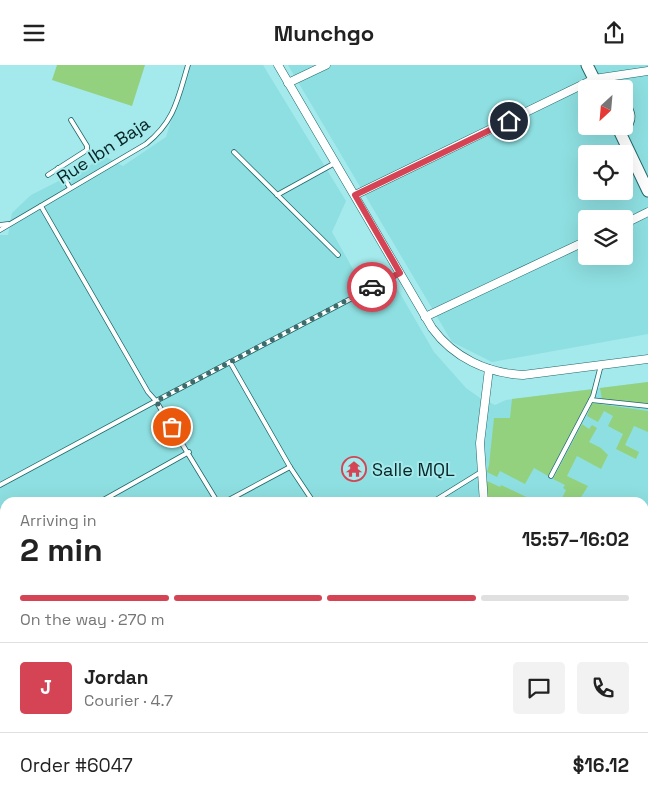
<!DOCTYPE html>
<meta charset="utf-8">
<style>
body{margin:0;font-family:"Space Grotesk",sans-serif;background:#f2f2f2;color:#222;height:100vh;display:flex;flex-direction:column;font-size:19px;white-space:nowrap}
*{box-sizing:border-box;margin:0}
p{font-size:16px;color:#767676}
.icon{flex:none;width:28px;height:28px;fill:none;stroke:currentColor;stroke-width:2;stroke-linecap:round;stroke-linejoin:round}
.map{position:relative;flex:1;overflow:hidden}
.panel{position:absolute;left:0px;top:432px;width:649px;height:311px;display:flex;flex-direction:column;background:#fff;border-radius:15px 15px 0 0;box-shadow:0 5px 20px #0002}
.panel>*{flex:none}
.needle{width:32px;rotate:206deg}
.controls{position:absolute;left:578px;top:15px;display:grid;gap:10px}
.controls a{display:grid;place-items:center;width:55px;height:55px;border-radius:5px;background:#fff;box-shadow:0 5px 20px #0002;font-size:25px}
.pin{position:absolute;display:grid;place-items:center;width:42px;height:42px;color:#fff;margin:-21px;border:2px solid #fff;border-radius:50%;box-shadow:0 1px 5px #0007}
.courier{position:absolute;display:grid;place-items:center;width:50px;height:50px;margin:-25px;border:4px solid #d44454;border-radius:50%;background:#fff;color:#222;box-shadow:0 1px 6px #0007}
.headline em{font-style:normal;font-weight:700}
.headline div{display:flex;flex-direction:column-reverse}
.headline{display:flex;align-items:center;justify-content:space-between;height:85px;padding:0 20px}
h1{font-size:32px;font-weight:700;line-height:38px}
.bar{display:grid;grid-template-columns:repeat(4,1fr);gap:8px 5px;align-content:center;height:60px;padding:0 20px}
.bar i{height:6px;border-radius:4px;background:#e0e0e0}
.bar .on{background:#d44454}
.bar p{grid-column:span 4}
.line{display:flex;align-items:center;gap:12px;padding:0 20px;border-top:1px solid #e0e0e0}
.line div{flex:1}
.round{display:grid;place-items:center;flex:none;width:52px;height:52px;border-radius:5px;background:#f2f2f2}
header{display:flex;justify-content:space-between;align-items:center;height:65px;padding:0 20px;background:#fff;font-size:22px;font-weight:700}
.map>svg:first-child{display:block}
.built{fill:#8edfe1;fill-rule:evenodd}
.green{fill:#93d17e}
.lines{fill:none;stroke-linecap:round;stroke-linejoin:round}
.lane-casing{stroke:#20686a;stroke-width:5.5}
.street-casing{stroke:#20686a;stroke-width:9}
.secondary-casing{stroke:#20686a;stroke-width:13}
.lane{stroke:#fff;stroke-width:4}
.street{stroke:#fff;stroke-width:8}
.secondary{stroke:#fff;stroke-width:11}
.done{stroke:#3e6a6b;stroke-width:5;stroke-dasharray:0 9}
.route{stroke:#d44454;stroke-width:6}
.labels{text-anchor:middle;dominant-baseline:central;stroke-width:4;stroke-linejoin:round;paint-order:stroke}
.street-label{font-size:18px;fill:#072526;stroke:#a4e9eb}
.poi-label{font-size:18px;fill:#072526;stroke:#a4e9eb;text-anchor:start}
</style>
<header><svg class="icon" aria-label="menu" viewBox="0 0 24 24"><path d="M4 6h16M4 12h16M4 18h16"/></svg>Munchgo<svg class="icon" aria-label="share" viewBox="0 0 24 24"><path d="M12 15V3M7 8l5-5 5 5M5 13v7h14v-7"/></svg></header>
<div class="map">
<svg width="648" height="743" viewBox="0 0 648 743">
<rect width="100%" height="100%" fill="#a4e9eb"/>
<g class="built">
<polygon points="189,0 263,0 346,136 332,167 366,227 394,218 434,287 466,323 480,333 495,340 506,335 648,317 648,714 644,712 644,438 5,438 5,652 0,652 0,170 8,170 12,148 31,130 106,92 123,101 166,72"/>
<path d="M288 0H648V269L492 297 452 277ZM586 24H624V61H586ZM586 89H624V126H586ZM586 154H624V191H586Z"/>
</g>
<g class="green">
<polygon points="57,0 145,0 132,41 52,15"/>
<polygon points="648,317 648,340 602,334 600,323"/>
<polygon points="594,324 548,411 534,403 525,419 500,406 497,412 487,407 489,400 494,353 510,353 512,334"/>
<polygon points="592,338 648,346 648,367 634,361 625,380 639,387 636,394 616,384 623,369 608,361 613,351 604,346 598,357 587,351"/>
<polygon points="582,359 589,364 592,360 597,363 589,377 601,383 608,390 601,404 577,391 567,411 588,421 578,437 560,437 566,425 563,423 565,420 553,414"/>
<polygon points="485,415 500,422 501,420 537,437 488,437"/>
</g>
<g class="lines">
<defs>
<g id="lane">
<path d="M624 32C634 47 637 55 624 69"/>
<polyline points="234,87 338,190"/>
<polyline points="58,103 70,123"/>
<polyline points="48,110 87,85 87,81 71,55"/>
<polyline points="277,130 335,98"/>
<polyline points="41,141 148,327 156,336 218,438"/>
<polyline points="0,160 8,159"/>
<path d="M0 165 146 79C175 56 178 33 188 0"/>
<polyline points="230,297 290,402 314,438"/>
<polyline points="591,335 648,341"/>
<polyline points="551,411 593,331 601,300"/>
<polyline points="0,420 156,336 400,208"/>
<polyline points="98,438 189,387"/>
<polyline points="223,438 290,402"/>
<polyline points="431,438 481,407"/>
<polyline points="0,492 5,489"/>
<polyline points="0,521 5,530"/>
<polyline points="520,739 523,743"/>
</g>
<g id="street">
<path d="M278 0 432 263C454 293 487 308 523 310L648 294"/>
<polyline points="288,18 326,0"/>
<polyline points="355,130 594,14 648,6"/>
<polyline points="624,159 648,147"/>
<polyline points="425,252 586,176"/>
<polyline points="484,438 480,378 489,304"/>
<polyline points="0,654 5,654"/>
</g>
<g id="secondary">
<polyline points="587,0 599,24"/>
<polyline points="617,61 648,126"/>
<polyline points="644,728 648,731"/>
<polyline points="378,743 378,739"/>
</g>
</defs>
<use href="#lane" class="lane-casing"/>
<use href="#street" class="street-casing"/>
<use href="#secondary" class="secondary-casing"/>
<use href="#lane" class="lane"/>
<use href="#street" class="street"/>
<use href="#secondary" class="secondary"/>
</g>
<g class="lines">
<polyline class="done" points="172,362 156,336 372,222"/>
<polyline class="route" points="372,222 400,208 355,130 509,56"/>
</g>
<defs>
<symbol id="temple-ring" viewBox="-11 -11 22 22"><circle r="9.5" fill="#a4e9eb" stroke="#d44454" stroke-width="1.5"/><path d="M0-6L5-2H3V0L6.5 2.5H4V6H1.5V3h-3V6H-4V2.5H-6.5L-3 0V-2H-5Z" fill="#d44454"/></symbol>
</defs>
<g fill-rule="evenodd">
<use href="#temple-ring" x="340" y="390" width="28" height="28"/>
</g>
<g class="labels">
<g class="street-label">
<text transform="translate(103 85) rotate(-33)">Rue Ibn Baja</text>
</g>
<g class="poi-label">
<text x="372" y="404">Salle MQL</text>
</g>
</g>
</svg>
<div class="controls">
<a><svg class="needle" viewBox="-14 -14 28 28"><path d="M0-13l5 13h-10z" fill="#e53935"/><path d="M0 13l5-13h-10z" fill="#767676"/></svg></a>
<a><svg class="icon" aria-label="locate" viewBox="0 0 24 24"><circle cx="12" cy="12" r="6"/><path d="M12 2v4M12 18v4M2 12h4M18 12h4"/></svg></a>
<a><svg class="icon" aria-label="layers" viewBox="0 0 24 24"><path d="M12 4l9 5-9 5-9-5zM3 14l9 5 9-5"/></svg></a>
</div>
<div class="pin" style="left:172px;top:362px;background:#ea580c"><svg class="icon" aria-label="bag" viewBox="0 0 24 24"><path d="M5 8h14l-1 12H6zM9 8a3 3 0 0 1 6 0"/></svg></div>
<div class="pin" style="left:509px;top:56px;background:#1f2937"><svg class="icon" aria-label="home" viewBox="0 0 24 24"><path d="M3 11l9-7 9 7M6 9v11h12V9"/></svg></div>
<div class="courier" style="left:372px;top:222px"><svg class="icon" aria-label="car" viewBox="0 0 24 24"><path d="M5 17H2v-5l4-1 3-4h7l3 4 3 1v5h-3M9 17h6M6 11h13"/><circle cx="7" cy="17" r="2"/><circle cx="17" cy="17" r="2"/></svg></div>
<section class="panel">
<div class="headline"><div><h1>2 min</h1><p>Arriving in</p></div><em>15:57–16:02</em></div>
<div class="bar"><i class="on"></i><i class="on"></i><i class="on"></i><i></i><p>On the way · 270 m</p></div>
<div class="line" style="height:90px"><b class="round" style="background:#d44454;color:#fff">J</b><div><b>Jordan</b><p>Courier · 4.7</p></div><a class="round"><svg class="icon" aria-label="chat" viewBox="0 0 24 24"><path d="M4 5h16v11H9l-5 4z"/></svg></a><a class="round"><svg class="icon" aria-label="phone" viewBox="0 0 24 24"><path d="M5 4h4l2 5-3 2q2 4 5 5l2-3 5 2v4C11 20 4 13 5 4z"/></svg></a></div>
<div class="line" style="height:65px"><div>Order #6047</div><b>$16.12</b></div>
</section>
</div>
